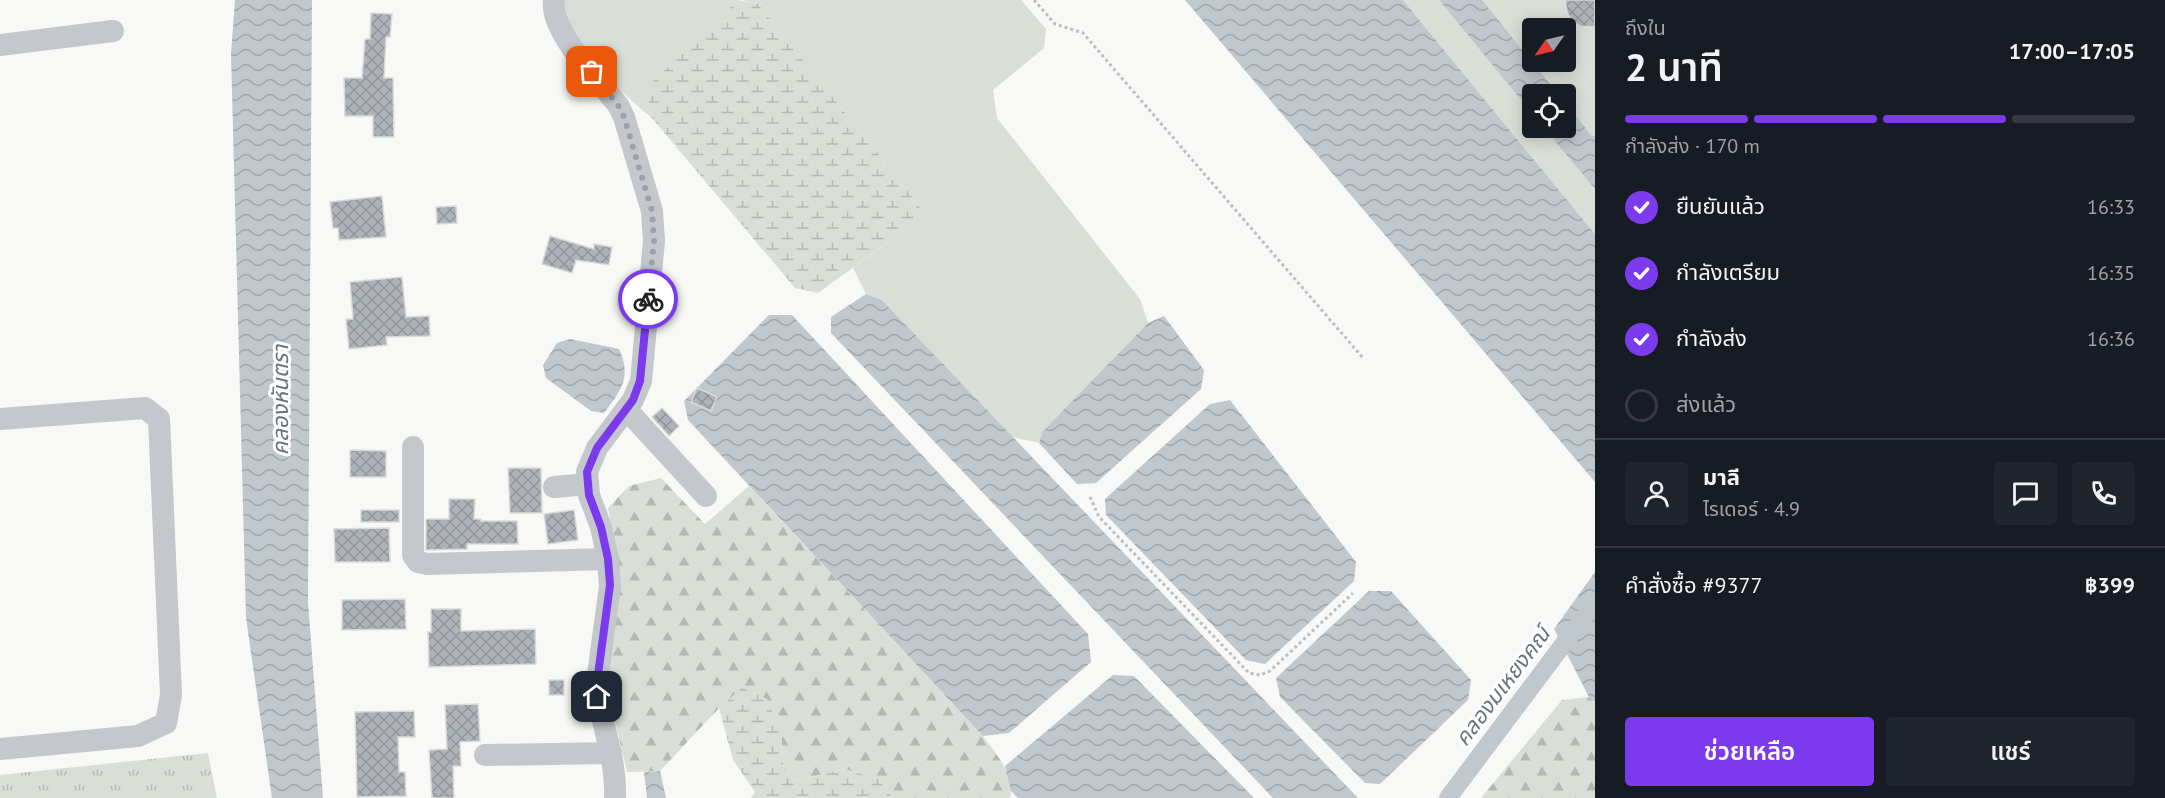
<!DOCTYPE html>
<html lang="th">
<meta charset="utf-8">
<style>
body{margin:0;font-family:"PT Sans","Noto Sans Thai",sans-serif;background:#20242c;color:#f1f3f6;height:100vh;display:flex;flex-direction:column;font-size:22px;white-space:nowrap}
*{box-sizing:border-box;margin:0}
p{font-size:20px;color:#9ea1a6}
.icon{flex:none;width:33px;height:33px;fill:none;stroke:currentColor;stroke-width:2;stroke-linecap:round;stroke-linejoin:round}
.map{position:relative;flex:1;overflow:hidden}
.panel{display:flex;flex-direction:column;background:#171b24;width:570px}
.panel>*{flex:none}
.needle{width:39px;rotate:236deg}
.tools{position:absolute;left:1522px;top:18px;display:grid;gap:12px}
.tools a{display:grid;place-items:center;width:54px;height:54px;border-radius:6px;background:#171b24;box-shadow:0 3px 15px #0003;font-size:30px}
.pin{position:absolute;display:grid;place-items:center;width:51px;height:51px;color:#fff;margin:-26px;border-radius:12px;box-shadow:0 3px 9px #0006}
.courier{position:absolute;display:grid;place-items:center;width:60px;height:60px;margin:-30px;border:4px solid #7c3aed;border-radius:50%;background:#fff;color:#222;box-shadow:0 2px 8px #0007}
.summary em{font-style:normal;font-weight:600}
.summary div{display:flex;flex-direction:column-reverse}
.summary{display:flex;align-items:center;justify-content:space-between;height:102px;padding:0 30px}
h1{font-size:39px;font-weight:600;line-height:45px}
.bar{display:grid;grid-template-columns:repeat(4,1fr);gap:9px 6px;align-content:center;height:72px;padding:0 30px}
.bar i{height:8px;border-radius:4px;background:#363941}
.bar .active{background:#7c3aed}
.bar p{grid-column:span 4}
.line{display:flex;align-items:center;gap:15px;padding:0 30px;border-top:2px solid #363941}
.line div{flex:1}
.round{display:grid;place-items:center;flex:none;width:63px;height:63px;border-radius:6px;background:#20242c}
ol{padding:0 30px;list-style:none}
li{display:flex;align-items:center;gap:18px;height:66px}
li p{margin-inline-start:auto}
li .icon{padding:6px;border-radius:50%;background:#7c3aed;color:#fff;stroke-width:4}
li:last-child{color:#9ea1a6}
li i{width:33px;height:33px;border:3px solid #363941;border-radius:50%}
.primary-button{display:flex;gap:12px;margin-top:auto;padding:12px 30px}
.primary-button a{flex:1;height:69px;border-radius:6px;background:#7c3aed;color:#fff;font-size:24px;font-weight:600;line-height:69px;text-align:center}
.primary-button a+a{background:#20242c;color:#f1f3f6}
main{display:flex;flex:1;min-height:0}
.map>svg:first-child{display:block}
.grass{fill:#d9dfd7;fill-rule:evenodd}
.forest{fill:url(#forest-firs)}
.wetland{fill:url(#wetland-marsh)}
.park{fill:url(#park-tufts)}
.water{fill:url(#water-waves)}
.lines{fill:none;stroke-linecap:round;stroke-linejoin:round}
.canal{stroke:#c0c7cd;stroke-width:18}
.building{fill:url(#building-cross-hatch);stroke:#dadad8;stroke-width:1.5}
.path{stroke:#bcbec1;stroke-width:3;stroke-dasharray:3 3;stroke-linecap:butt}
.minor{stroke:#c4c7cb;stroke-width:22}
.done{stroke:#9ca2ac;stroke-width:6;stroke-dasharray:0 10.8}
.route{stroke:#7c3aed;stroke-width:8}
.labels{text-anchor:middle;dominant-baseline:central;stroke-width:6;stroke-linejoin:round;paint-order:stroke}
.water-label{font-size:22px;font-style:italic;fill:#667480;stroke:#fff}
</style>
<main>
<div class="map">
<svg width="1595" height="798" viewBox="0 0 1595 798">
<defs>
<pattern id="forest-firs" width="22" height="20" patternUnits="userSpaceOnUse" patternTransform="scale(1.5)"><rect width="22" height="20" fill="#d9dfd7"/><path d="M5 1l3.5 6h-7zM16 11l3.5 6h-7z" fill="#b4b9b4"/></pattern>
<pattern id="wetland-marsh" width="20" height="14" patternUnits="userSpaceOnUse" patternTransform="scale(1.5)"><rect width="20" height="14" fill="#d9dfd7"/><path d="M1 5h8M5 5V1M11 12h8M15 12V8" fill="none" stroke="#b4b9b4"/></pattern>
<pattern id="park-tufts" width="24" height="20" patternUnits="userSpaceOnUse" patternTransform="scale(1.5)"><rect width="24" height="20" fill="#d9dfd7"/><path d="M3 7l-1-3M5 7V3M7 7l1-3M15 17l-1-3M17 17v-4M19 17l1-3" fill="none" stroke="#b4b9b4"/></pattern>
<pattern id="water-waves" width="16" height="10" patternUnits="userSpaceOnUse" patternTransform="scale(1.5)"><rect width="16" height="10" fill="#c0c7cd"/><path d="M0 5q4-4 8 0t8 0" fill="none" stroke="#a0a6ac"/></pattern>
<pattern id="building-cross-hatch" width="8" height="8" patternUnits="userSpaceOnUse" patternTransform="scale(1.5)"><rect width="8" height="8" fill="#aeb3b9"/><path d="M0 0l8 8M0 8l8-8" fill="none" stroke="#92969c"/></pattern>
</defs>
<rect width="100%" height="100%" fill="#f8f8f6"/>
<g class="grass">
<path d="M563 0H738L648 87 651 117C627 98 569 44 563 14 562 10 563 4 563 0Z"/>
<polygon points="742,0 1021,0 1046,29 1044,48 993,90 997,118 1140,299 1148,323 1044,430 1039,443 1013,437 882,300 866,294 853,268 913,224 920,206 758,4"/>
<path d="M1403 0H1595V234ZM1533 28H1566V62H1533ZM1533 94H1566V128H1533Z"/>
</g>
<g class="forest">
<path d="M661 478 705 524 749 486 983 736C996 754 1015 774 1010 798H893L878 779 844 769 795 781 784 770 781 734 743 688 719 708 660 771 627 772 606 683 616 547 608 508 629 486Z"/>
<polygon points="1589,697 1595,702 1595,798 1481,798 1562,700"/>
</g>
<g class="wetland">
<polygon points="738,0 758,4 920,206 913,224 818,293 795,288 651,117 647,87"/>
<polygon points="742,688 767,699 781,734 784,770 795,781 844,769 878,779 893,798 751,798 755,792 733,760 719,708"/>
</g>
<polygon class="park" points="208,753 217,798 0,798 0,775"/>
<g class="water">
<polygon points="235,0 312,0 308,602 323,798 272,798 246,618 231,54"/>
<polygon points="1185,0 1403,0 1595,234 1595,482"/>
<polygon points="1439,0 1482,0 1558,94 1533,94 1533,114"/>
<polygon points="1566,104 1592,136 1595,136 1595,189 1544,128 1566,128"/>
<polygon points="866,294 882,300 1358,798 1273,798 831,333 831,317"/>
<polygon points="769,315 792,315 1088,634 1091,662 1009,733 983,736 688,420 684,401"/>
<polygon points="1164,316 1204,370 1201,389 1096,483 1077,484 1039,443 1043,431 1148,323"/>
<path d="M570 339 619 349C632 377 621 391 604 413L591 411 546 378 543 365 557 343Z"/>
<polygon points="1230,400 1356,562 1354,581 1265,664 1246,660 1106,515 1105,499 1210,404"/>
<polygon points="1595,572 1595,702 1589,697 1554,629"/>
<polygon points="1369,591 1391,591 1471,680 1468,700 1380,784 1365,783 1280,697 1276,678"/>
<polygon points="1113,675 1134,676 1254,798 1018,798 1011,791 1005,766"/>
<polygon points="660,771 666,798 647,798 644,772"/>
</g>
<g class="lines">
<polyline class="canal" points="1448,798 1595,602"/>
</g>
<g class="building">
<polygon points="1565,0 1595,0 1595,27 1580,26 1572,21 1567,12"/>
<polygon points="371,13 392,14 390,37 386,37 384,78 393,78 394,137 373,137 373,116 345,116 344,78 362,78 365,39 370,39"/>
<polygon points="382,196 386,237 339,240 338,228 333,228 330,202"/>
<polygon points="456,206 457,223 437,224 436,207"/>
<polygon points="550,236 594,249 594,244 612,247 609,265 576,260 572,273 542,264"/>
<polygon points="402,277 406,317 429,316 430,336 386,337 387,345 349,349 346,319 353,319 350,282"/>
<polygon points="697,388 717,397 711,411 691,402"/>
<polygon points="662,408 679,426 669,436 652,417"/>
<polygon points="350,450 386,451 386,477 350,477"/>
<polygon points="508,468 541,468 542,513 510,513"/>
<polygon points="449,499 475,499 474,519 481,519 481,521 517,521 518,544 467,544 467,549 426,550 426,519 449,519"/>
<rect x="361" y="510" width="38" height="12"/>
<polygon points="574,510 578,540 548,544 544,514"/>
<polygon points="389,528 390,562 335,562 334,529"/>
<polygon points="405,599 406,629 342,630 342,600"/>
<polygon points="431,609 461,609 461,631 535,629 536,664 429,667 428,632 431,632"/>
<rect x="549" y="680" width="15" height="15"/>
<polygon points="478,704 480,741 460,742 461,766 453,766 454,798 432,798 429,750 447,749 445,705"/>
<polygon points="414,711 415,737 398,737 399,772 405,772 406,796 357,797 355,712"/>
</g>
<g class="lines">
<g class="path">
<polyline points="1034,0 1055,24 1083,33 1363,358"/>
<polyline points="1090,497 1099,517 1249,673 1260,675 1270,671 1353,593"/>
</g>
<g class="minor">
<path d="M554 0C549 31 600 81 618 105L624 117 652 211 654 241 641 381 633 400 597 448 587 472 589 495 601 527 608 559 610 586 597 682C599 721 617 758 615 798"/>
<polyline points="0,45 113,31"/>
<polyline points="626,409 706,496"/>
<polyline points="0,419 145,408 159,419 171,695 166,723 138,736 0,749"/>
<polyline points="413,447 413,555 418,562 427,564 608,559"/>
<polyline points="554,487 588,484"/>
<polyline points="485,755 611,753"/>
</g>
</g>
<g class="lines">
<polyline class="done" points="592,72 618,105 624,117 652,211 654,241 648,299"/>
<polyline class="route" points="597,697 597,682 610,585 608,559 601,527 589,495 587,472 597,448 633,400 640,381 648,299"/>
</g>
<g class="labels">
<g class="water-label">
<text transform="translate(280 400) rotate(-90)">คลองหันตรา</text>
<text transform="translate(1502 686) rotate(-53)">คลองมเหยงคณ์</text>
</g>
</g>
</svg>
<div class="tools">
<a><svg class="needle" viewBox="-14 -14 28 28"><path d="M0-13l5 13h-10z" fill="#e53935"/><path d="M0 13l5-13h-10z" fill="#9ea1a6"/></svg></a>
<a><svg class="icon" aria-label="locate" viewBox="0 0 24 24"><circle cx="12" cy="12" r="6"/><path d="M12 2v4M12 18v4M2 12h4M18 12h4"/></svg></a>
</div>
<div class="pin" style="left:592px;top:72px;background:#ea580c"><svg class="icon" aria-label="bag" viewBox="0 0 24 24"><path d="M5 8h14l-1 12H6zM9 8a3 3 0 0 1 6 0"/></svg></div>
<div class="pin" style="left:597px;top:697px;background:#1f2937"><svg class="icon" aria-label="home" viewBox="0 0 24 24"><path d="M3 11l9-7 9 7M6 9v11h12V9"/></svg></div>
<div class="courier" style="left:648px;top:299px"><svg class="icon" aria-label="bike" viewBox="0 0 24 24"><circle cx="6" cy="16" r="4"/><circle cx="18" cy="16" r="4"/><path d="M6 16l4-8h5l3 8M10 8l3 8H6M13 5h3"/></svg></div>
</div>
<section class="panel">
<div class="summary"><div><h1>2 นาที</h1><p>ถึงใน</p></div><em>17:00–17:05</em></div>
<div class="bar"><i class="active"></i><i class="active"></i><i class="active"></i><i></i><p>กำลังส่ง · 170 m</p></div>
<ol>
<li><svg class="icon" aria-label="check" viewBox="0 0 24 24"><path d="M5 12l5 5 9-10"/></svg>ยืนยันแล้ว<p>16:33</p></li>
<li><svg class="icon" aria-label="check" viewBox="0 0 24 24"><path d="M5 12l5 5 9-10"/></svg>กำลังเตรียม<p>16:35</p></li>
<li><svg class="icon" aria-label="check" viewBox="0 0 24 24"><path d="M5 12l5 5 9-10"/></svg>กำลังส่ง<p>16:36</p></li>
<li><i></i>ส่งแล้ว</li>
</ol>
<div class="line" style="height:108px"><a class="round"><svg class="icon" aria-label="person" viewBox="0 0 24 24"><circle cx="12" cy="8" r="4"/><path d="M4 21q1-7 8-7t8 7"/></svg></a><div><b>มาลี</b><p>ไรเดอร์ · 4.9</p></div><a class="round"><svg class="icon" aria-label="chat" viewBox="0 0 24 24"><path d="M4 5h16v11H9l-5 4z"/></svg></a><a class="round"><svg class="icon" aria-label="phone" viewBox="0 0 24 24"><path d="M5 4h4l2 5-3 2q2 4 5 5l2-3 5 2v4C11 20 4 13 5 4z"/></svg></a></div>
<div class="line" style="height:78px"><div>คำสั่งซื้อ #9377</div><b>฿399</b></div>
<div class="primary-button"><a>ช่วยเหลือ</a><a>แชร์</a></div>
</section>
</main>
